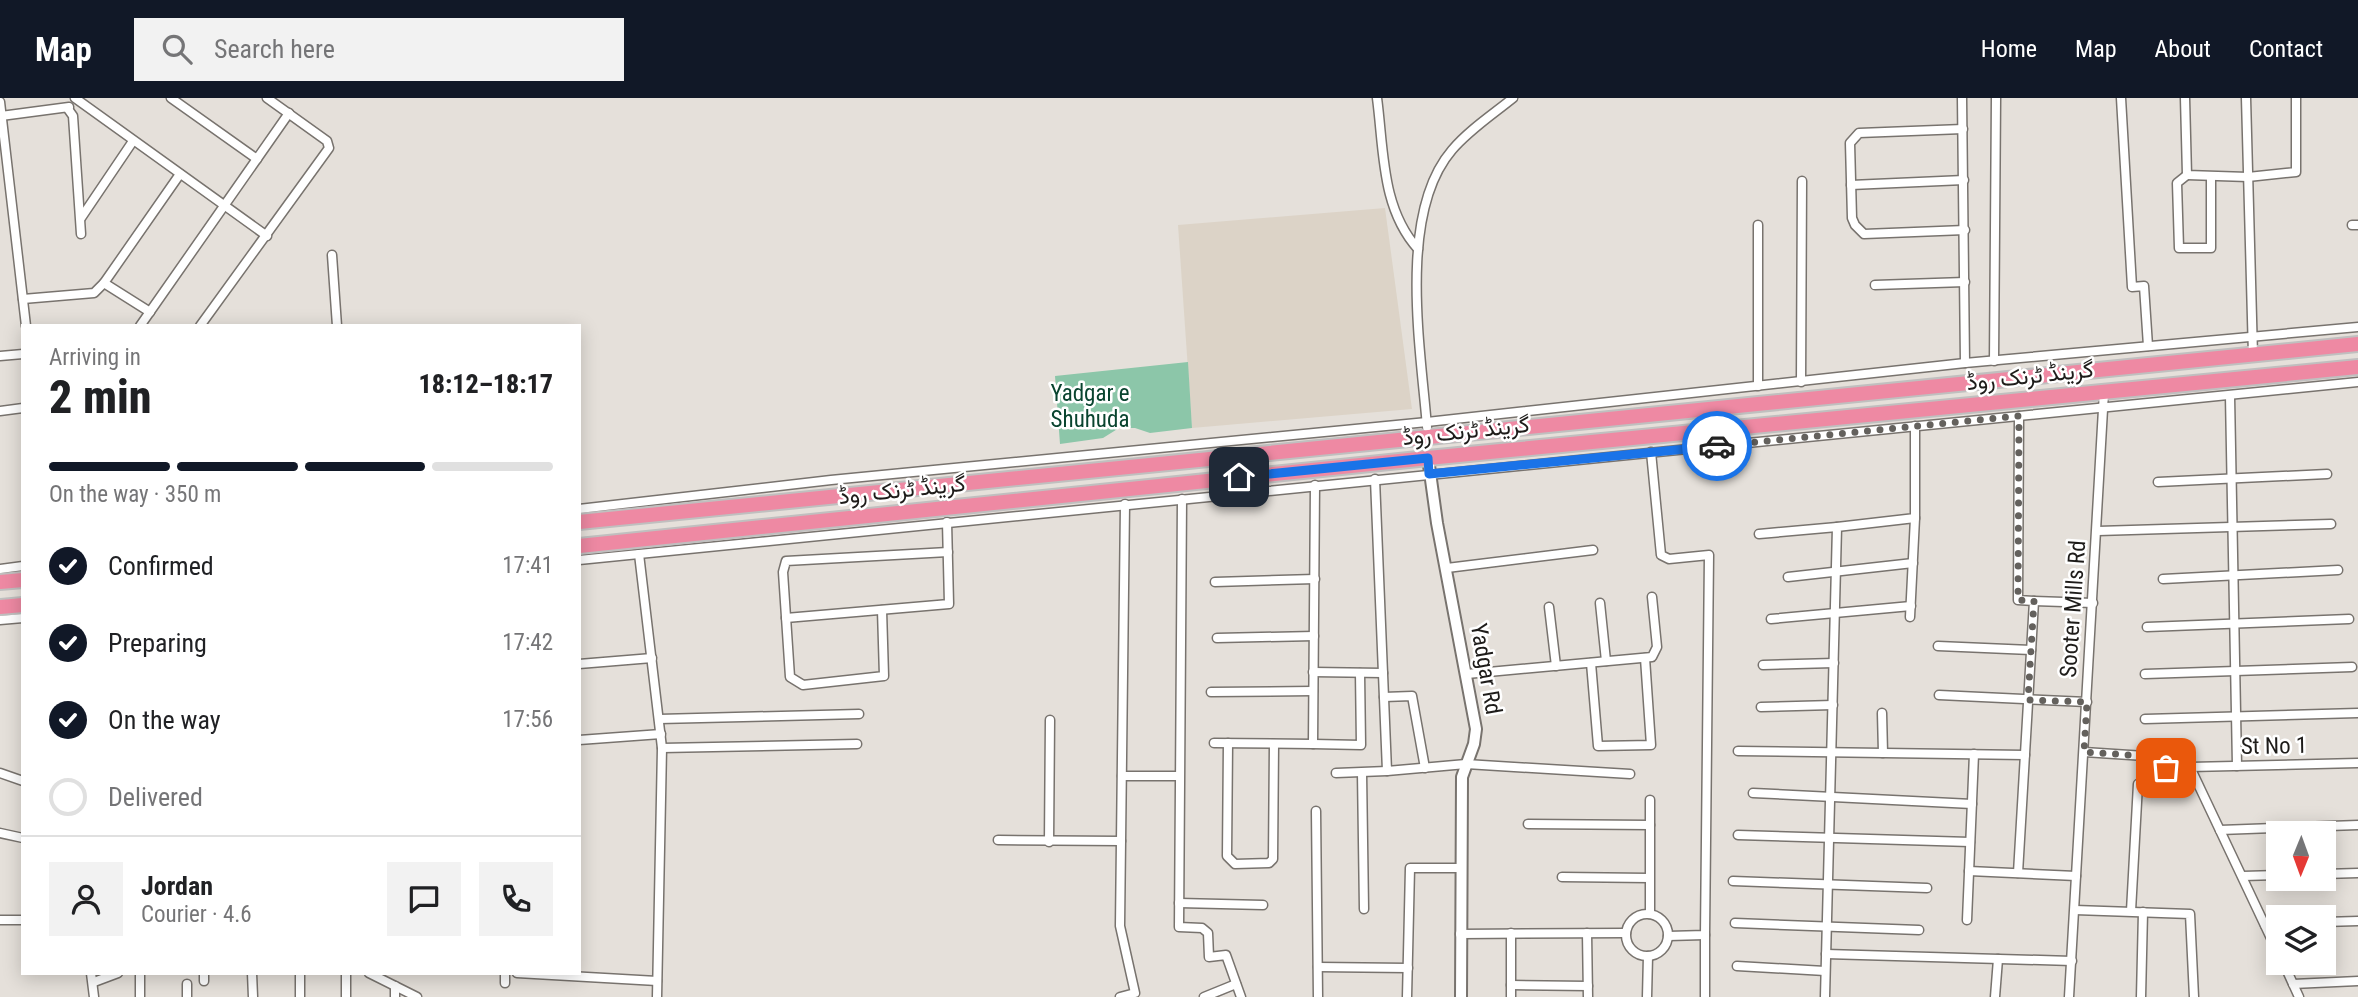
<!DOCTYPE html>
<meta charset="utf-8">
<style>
body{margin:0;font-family:"Roboto Condensed",Vazirmatn,sans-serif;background:#f2f2f2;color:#202124;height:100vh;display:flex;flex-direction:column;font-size:26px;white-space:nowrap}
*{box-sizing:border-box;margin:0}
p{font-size:23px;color:#757577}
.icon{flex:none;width:38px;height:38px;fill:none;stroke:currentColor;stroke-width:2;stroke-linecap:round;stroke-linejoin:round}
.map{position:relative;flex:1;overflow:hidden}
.side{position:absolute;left:21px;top:226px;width:560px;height:651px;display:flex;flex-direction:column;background:#fff;border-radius:0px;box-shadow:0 4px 18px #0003}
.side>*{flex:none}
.needle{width:46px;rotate:181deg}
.fabs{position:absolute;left:2266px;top:723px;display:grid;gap:14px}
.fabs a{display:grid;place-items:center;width:70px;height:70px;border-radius:0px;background:#fff;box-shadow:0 4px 18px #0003;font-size:35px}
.pin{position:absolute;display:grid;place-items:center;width:60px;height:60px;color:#fff;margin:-30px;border-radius:14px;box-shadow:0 4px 10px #0006}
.courier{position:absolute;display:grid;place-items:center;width:70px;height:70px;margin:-35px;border:5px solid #1a73e8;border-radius:50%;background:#fff;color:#222;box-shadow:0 2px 9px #0007}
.headline em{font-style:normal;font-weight:800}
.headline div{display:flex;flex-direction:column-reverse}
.headline{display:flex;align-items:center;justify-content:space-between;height:119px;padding:0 28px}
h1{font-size:46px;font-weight:800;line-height:52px}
.bar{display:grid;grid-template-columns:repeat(4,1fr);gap:10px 7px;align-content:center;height:84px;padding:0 28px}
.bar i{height:9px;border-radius:5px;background:#e0e0e0}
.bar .selected{background:#111827}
.bar p{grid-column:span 4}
.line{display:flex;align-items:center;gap:18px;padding:0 28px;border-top:2px solid #e0e0e0}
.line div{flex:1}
.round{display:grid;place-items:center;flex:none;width:74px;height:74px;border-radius:0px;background:#f2f2f2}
ol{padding:0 28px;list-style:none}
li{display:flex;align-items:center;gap:21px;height:77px}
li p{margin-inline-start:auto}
li .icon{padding:7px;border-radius:50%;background:#111827;color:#fff;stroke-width:4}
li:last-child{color:#757577}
li i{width:38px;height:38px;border:4px solid #e0e0e0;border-radius:50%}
header{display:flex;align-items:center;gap:42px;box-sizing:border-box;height:98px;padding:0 35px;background:#111827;color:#fff}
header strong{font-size:33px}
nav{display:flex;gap:38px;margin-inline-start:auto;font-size:24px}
.search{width:490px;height:63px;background:#f2f2f2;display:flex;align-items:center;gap:18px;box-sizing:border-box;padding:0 24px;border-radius:0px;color:#757577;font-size:26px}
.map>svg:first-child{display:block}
.built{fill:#dcd3c7}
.green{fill:#8cc6a9}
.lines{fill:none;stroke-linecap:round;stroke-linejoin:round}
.street-casing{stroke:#78736e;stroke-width:11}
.secondary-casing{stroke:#78736e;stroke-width:14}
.highway-casing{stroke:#c0bfbf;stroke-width:18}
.street{stroke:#fff;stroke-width:8}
.secondary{stroke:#fff;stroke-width:10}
.highway{stroke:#ee89a3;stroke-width:14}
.done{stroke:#64615d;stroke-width:7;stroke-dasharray:0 12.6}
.route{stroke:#1a73e8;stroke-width:9}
.labels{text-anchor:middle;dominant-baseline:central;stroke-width:5;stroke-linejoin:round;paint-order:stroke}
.street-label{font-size:23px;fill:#1e1c1a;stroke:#fff}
.park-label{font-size:23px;fill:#09442f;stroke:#fff}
</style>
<header>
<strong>Map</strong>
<div class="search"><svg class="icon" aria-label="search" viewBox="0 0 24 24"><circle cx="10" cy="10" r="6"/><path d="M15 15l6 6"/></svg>Search here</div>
<nav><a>Home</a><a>Map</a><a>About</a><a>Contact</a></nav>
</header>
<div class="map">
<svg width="2358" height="899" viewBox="0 0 2358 899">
<rect width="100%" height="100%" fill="#e5e0da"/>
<polygon class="built" points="1385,110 1412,311 1192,330 1178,127"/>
<polygon class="green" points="1188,264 1192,330 1150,335 1135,330 1119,330 1103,340 1060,346 1055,278"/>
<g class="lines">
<defs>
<g id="street">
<polyline points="75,0 267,138"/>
<polyline points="171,0 257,61"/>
<path d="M1377 0C1384 52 1381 110 1418 151"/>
<polyline points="1962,0 1965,265"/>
<polyline points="2121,0 2132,189 2144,188 2148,248"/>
<polyline points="2185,0 2187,77 2248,79 2296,74 2296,0"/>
<polyline points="2246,0 2253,257"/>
<polyline points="0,4 26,228"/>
<polyline points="68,11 73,18 81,136"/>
<polyline points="1,18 69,9"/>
<polyline points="1963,31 1859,35 1850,45 1852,120 1855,127 1864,136 1965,132"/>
<polyline points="2187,77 2177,85 2179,150 2211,150 2211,79"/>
<polyline points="1851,87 1964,82"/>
<polyline points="81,120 133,43"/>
<polyline points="1758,127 1758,288"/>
<polyline points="2352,127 2358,127"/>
<polyline points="332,157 337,228"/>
<polyline points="1875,187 1965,184"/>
<polyline points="23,201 94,195 104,185"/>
<polyline points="150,214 104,185 180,76"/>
<polyline points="140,228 289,15"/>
<polyline points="200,228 329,50 327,43 267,0"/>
<polyline points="0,258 23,256"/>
<polyline points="1994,263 1996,0"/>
<polyline points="1801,284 1802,83"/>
<polyline points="2230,298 2237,668"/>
<polyline points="0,313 23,310"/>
<path d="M1427 329C1421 252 1397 116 1452 52 1469 32 1492 17 1513 0"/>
<polyline points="1651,354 1661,457 1669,461 1709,457 1705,837 1668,838"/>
<polyline points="1375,381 1387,673 1466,666 1630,676"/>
<polyline points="2158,384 2327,376"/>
<polyline points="1182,401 1179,829 1202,830 1208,835 1209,859 1226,857 1241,899"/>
<polyline points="579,411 831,382 1427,324 1965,265 2358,229"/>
<polyline points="2098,433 2331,426"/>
<polyline points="1759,436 1837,429"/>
<polyline points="639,456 662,650 657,899"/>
<polyline points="579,462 2358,284"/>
<polyline points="1447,470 1593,452"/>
<polyline points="0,471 23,468"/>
<polyline points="1788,479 1913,465"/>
<polyline points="2163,481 2338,472"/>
<polyline points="1215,484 1315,481"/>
<polyline points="2034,503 2093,505"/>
<polyline points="1600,505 1606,563"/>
<polyline points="1549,509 1556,568"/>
<polyline points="882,512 884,578 803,587 790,579 783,474 786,463 948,454"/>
<polyline points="1910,519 1915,420"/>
<polyline points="786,520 949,506 947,424"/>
<polyline points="1771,521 1911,508"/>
<polyline points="0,522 23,520"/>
<polyline points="2147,529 2349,521"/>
<polyline points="1217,540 1314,538"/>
<polyline points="1938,548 2031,552"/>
<polyline points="1591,565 1598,648 1651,647 1645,560"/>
<polyline points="579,566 652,560"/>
<polyline points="1763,567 1834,565"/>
<polyline points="1313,574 1383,575"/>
<polyline points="1467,576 1652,559 1657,549 1652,499"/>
<polyline points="2145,576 2352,569"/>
<polyline points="1211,594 1313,593"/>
<polyline points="1939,597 2087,604"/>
<polyline points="1384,599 1412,598 1425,670"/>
<polyline points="1761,609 1833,607"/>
<polyline points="1882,615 1883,655"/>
<polyline points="659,621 859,616"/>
<polyline points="2145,621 2358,615"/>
<polyline points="579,642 661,636"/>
<polyline points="1214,645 1313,646 1315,387"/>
<polyline points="1228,645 1227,758 1235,766 1269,765 1273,761 1274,646"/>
<polyline points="1313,646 1361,647 1360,575"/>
<polyline points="662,650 857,646"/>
<polyline points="1738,653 2025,657"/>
<polyline points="2084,654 2145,658 2166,670 2190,669 2278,855"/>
<polyline points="2190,669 2358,665"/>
<polyline points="0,675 23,683"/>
<polyline points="1336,675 1387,673"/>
<polyline points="1362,675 1364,811"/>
<polyline points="1122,678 1178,678"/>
<polyline points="1753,695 1972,706"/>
<polyline points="1316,713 1318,899"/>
<polyline points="1528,726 1650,727"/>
<polyline points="2220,732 2358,727"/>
<polyline points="0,735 23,740"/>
<polyline points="1738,737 1970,744"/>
<polyline points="998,742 1121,743"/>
<polyline points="1049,744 1050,622"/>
<polyline points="1969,773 2076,778"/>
<polyline points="2018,775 2034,503 2018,502 2019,318"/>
<polyline points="2324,776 2358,775"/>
<polyline points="2243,778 2278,777"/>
<polyline points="1562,779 1649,780"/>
<polyline points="1733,783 1927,790"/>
<polyline points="1179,805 1263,807"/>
<polyline points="2075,812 2190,816 2194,899"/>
<polyline points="2131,813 2138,686"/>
<circle cx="1647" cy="837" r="21"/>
<polyline points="1650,816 1650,702"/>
<polyline points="0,822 23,822"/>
<polyline points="1967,822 1974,656"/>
<polyline points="2324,824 2358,823"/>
<polyline points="1735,825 1919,832"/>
<polyline points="2265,827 2278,826"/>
<polyline points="1511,835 1511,899"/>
<polyline points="1587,835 1588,899"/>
<polyline points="1460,836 1626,835"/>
<polyline points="1826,856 2072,863"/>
<polyline points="2283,864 2299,899"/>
<polyline points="1737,868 1825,873"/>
<polyline points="1318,869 1408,870"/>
<polyline points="91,875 94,899"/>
<polyline points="140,875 140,899"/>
<polyline points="252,875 253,899"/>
<polyline points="300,875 300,899"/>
<polyline points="346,875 346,899"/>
<polyline points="369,875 417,899"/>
<polyline points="517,875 657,883"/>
<polyline points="204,883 204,875"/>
<polyline points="94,884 118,875"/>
<polyline points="505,885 505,875"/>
<polyline points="187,886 187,899"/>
<polyline points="2293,886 2358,883"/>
<polyline points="1511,887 1588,888"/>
<polyline points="395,899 395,888"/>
<polyline points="1120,899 1135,895 1120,828 1125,406"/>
<polyline points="1204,899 1236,886"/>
<polyline points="1407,899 1410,770 1460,770"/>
<polyline points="1647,899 1648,858"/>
<polyline points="1705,899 1705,837"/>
<polyline points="1825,899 1837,429 1915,420 1915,328"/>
<polyline points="1995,899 1998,861"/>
<polyline points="2069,899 2104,294"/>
<polyline points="2141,899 2143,814"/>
</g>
<polyline id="secondary" points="1428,360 1437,425 1476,631 1474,646 1462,679 1461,899"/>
<g id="highway">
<polyline points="579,424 2358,246"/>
<polyline points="579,448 1428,360 2358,269"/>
<polyline points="0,484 23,482"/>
<polyline points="0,509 23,507"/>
</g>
</defs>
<use href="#street" class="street-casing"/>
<use href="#secondary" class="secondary-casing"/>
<use href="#highway" class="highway-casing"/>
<use href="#street" class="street"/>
<use href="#secondary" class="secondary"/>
<use href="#highway" class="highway"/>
</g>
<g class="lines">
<polyline class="done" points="1717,348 2019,318 2018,502 2034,503 2028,602 2087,604 2084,654 2145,658 2166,670"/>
<polyline class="route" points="1239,379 1428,360 1429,376 1717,348"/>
</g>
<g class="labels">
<g class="street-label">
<text transform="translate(2030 278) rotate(-6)">گرینڈ ٹرنک روڈ</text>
<text transform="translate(1466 333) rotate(-6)">گرینڈ ٹرنک روڈ</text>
<text transform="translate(902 392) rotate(-6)">گرینڈ ٹرنک روڈ</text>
<text transform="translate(2073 511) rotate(-86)">Sooter Mills Rd</text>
<text transform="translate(1486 571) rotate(80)">Yadgar Rd</text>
<text transform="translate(2274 648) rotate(-1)">St No 1</text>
</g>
<g class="park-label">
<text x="1090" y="295">Yadgar e<tspan x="1090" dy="26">Shuhuda</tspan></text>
</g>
</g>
</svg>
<div class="fabs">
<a><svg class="needle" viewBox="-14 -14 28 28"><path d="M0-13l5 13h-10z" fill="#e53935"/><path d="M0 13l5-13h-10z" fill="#757577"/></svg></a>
<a><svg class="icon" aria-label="layers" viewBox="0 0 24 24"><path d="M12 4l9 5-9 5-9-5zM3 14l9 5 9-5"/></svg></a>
</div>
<div class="pin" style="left:2166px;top:670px;background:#ea580c"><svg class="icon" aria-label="bag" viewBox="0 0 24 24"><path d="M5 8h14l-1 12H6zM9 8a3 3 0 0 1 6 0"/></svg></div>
<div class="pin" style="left:1239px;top:379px;background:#1f2937"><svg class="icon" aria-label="home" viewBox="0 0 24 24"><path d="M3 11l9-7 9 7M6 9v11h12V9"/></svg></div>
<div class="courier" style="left:1717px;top:348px"><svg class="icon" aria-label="car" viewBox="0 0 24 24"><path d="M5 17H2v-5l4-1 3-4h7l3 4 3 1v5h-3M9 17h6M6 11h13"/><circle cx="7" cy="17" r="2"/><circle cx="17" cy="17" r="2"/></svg></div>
<section class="side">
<div class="headline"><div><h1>2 min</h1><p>Arriving in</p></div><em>18:12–18:17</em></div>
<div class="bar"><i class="selected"></i><i class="selected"></i><i class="selected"></i><i></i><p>On the way · 350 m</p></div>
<ol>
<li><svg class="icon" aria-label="check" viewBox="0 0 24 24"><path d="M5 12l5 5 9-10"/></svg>Confirmed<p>17:41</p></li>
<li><svg class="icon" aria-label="check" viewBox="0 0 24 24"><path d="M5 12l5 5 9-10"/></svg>Preparing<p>17:42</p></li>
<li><svg class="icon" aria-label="check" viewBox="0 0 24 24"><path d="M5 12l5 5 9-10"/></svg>On the way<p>17:56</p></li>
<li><i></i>Delivered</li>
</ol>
<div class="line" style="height:126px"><a class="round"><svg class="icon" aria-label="person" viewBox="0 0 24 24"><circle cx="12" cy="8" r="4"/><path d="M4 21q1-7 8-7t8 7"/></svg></a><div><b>Jordan</b><p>Courier · 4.6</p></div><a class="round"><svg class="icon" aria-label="chat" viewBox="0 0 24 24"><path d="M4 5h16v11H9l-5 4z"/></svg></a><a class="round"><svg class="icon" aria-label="phone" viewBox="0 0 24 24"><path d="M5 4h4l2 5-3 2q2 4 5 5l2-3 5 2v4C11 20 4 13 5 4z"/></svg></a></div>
</section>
</div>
